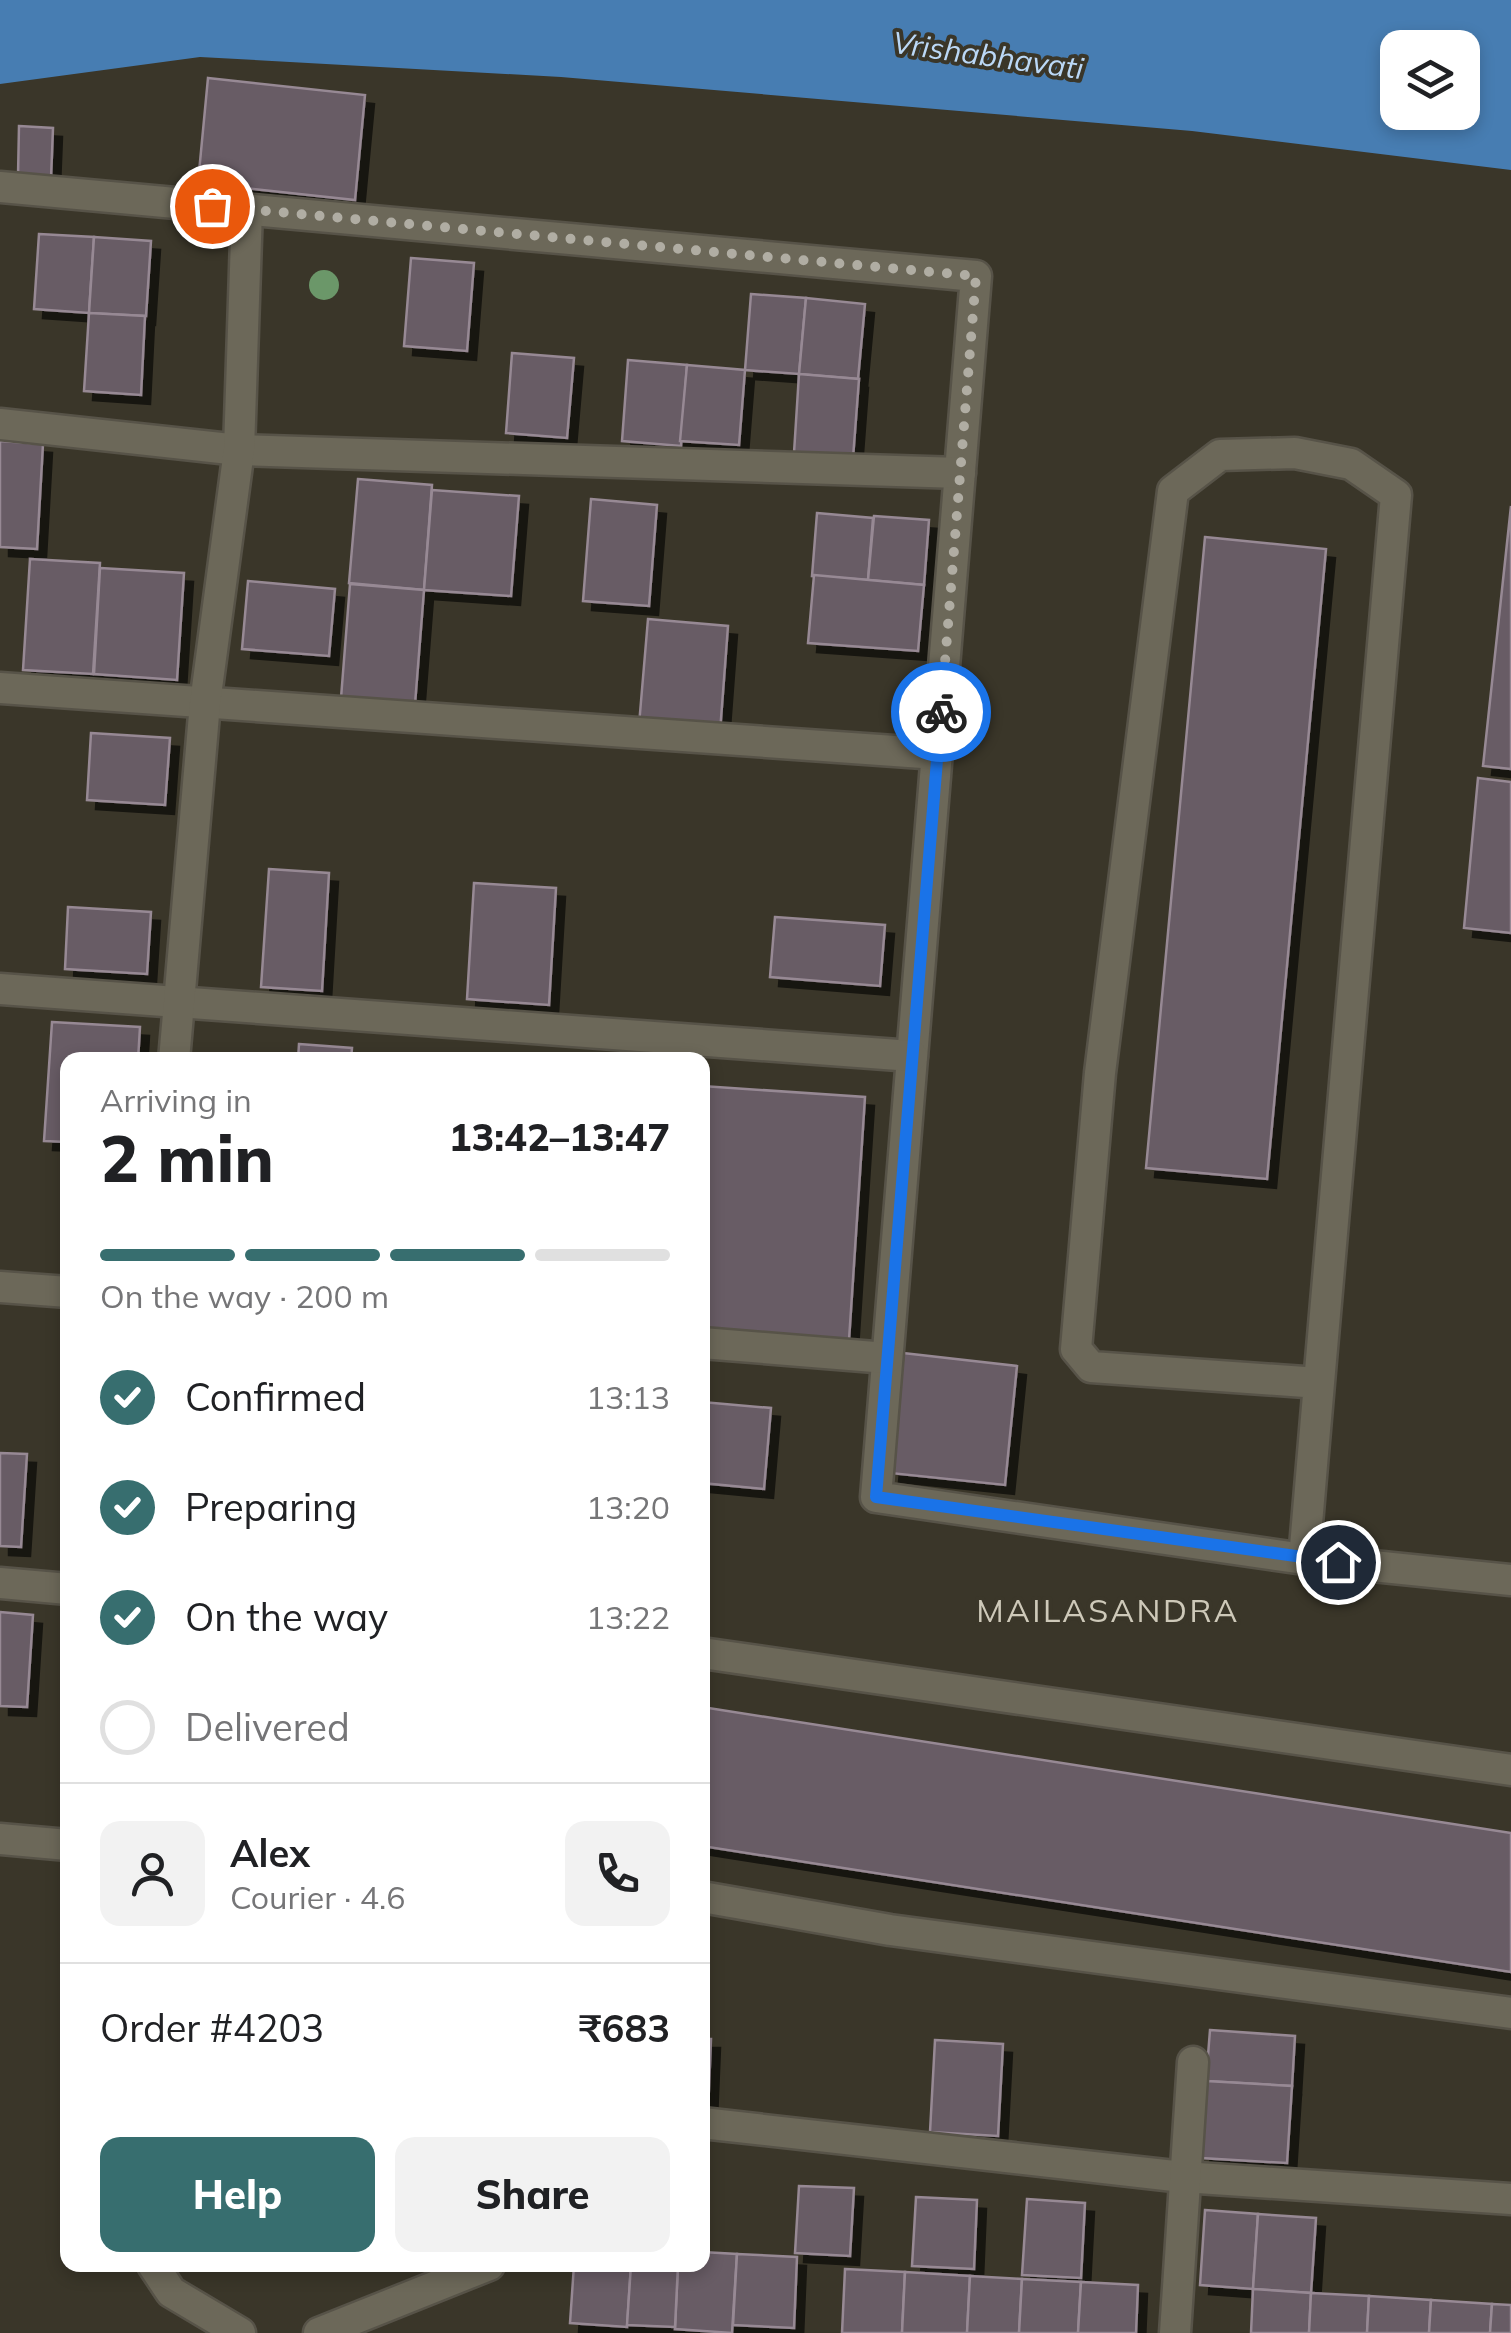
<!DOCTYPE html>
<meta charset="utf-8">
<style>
body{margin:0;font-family:Mulish,sans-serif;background:#f2f2f2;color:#202124;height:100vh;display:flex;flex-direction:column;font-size:38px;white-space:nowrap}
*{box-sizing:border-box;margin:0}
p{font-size:32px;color:#757577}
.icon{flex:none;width:55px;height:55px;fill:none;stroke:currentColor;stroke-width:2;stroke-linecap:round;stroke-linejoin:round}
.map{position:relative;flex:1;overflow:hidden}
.drawer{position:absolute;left:60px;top:1052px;width:650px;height:1220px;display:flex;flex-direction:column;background:#fff;border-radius:20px;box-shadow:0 5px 15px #0003}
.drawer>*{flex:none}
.controls{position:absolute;left:1380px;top:30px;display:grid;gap:20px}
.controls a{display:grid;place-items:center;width:100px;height:100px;border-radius:20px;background:#fff;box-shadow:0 5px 15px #0003;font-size:50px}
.pin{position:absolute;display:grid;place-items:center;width:85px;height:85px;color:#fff;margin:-42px;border:5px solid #fff;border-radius:50%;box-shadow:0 2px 10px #0007}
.courier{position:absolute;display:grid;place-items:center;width:100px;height:100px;margin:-50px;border:8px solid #1a73e8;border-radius:50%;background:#fff;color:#222;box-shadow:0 2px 12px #0007}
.head em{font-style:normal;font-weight:800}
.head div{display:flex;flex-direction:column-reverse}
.head{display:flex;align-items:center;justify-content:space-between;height:170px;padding:0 40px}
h1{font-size:65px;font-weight:800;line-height:75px}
.bar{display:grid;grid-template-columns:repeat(4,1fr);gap:15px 10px;align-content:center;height:120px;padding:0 40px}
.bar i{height:12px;border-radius:8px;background:#e0e0e0}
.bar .selected{background:#376e6f}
.bar p{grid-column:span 4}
.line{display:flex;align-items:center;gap:25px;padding:0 40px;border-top:2px solid #e0e0e0}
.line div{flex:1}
.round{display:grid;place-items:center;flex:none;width:105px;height:105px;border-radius:20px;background:#f2f2f2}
ol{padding:0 40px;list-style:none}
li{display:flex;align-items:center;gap:30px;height:110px}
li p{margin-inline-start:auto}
li .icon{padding:10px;border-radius:50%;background:#376e6f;color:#fff;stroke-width:4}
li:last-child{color:#757577}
li i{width:55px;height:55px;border:5px solid #e0e0e0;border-radius:50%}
.button{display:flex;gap:20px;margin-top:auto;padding:20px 40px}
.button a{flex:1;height:115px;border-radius:20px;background:#376e6f;color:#fff;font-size:40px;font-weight:800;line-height:115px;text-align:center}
.button a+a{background:#f2f2f2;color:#202124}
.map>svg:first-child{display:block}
.water{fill:#477db2;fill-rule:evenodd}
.building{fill:#675b65;stroke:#978994;stroke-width:2.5;filter:url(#shadow)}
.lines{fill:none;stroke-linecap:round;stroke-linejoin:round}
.minor-casing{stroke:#575348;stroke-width:35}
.minor{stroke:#6c6859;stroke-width:30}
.tree{fill:#6b9769}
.done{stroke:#b0ada3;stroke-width:10;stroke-dasharray:0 18}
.route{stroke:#1a73e8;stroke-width:12}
.labels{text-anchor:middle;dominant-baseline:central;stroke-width:8;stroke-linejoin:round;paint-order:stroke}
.water-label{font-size:30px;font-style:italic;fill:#bbd8f6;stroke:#3a3629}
.quarter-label{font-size:32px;letter-spacing:2.5px;fill:#cec9b9;stroke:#3a3629}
</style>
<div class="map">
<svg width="1511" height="2333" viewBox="0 0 1511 2333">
<defs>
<filter id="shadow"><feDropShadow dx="9" dy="9" stdDeviation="0" flood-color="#0009"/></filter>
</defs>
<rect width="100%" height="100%" fill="#3a3629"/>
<path class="water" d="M0 0H1511V170L1192 131 561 77 200 57 0 84ZM1398 48H1462V112H1398Z"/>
<g class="building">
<polygon points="208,78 365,95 355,200 198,183"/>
<polygon points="19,126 53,128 51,178 18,177"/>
<polygon points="39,234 94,237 89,313 34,309"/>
<polygon points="94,237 151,241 146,316 89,313"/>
<polygon points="411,258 474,263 467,351 404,346"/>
<polygon points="751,294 806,298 799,374 745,370"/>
<polygon points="806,298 865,304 858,379 799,374"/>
<polygon points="89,313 145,316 141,395 84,391"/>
<polygon points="512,353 574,358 567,438 506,433"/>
<polygon points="628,360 687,365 681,446 622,441"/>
<polygon points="687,365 745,370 739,445 680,441"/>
<polygon points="799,374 859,379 853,458 794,453"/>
<polygon points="0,441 43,444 37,549 0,547"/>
<polygon points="358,479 432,485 424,590 349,583"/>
<polygon points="432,490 519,496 511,596 424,590"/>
<polygon points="591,499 657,505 649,606 583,601"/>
<polygon points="1511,506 1511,769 1483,766"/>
<polygon points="817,513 873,518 868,580 812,576"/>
<polygon points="874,516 929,520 924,585 868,580"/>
<polygon points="1205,537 1326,549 1267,1179 1146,1168"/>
<polygon points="30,559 100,563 93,674 23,670"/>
<polygon points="100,568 184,573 177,680 94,674"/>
<polygon points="814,575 924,585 918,651 808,643"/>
<polygon points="248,581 335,589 329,656 242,649"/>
<polygon points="350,584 424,590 415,704 341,698"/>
<polygon points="648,619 728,626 720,732 639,725"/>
<polygon points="91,733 170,738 165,805 87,800"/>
<polygon points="1478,778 1511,782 1511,933 1464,928"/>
<polygon points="269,869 329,873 322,991 261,987"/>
<polygon points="474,883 556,888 549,1005 467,999"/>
<polygon points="68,907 151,912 147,974 65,969"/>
<polygon points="775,917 885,925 880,986 770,977"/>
<polygon points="52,1022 140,1027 138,1060 68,1060 68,1142 44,1141"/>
<polygon points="299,1044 352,1048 351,1060 298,1060"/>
<polygon points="702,1086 865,1097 849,1340 702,1330"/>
<polygon points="903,1353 1017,1366 1005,1485 890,1473"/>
<polygon points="702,1402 771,1408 764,1489 702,1483"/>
<polygon points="0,1453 27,1454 21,1547 0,1546"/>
<polygon points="0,1612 33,1615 27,1707 0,1706"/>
<polygon points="702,1707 1511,1833 1511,1972 702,1846"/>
<polygon points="1210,2030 1295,2036 1292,2086 1206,2081"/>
<polygon points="702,2039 711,2039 708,2111 702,2110"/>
<polygon points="935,2040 1003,2044 998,2136 930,2132"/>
<polygon points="1206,2081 1292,2086 1287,2163 1201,2158"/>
<polygon points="799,2186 854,2188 850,2256 795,2253"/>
<polygon points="916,2197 977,2200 974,2269 912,2266"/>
<polygon points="1027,2199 1085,2203 1081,2278 1022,2275"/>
<polygon points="1205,2210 1258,2214 1253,2289 1200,2285"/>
<polygon points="1258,2214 1316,2218 1311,2293 1253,2289"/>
<polygon points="702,2252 737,2254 732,2333 675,2329 678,2265 702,2265"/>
<polygon points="737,2254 797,2257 794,2328 733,2325"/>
<polygon points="574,2265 631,2265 627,2327 570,2323"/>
<polygon points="631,2265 678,2265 675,2327 627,2325"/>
<polygon points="845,2269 905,2272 902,2333 842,2333"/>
<polygon points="905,2272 970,2276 967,2333 902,2333"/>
<polygon points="970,2276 1022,2279 1019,2333 967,2333"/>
<polygon points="1022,2279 1081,2282 1078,2333 1019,2333"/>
<polygon points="1081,2282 1138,2285 1136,2333 1078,2333"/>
<polygon points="1253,2289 1311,2293 1309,2333 1251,2333"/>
<polygon points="1311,2293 1369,2296 1367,2333 1309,2333"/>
<polygon points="1369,2296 1431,2300 1429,2333 1367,2333"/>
<polygon points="1431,2300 1492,2304 1490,2333 1429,2333"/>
<polygon points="1492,2304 1511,2305 1511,2333 1490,2333"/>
</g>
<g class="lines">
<defs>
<g id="minor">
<polyline points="0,187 976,276 876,1497 1304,1559 1511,1580"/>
<polyline points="0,424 239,450 960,473"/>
<polyline points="0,688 937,754"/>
<polyline points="0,989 912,1056"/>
<polyline points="174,1060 205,703 239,450 247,209"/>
<polyline points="0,1287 68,1292"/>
<polyline points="702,1343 887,1358"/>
<polyline points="1304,1559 1319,1383 1396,495 1351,464 1295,453 1220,455 1173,491 1100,1073 1076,1349 1091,1367 1319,1383"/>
<polyline points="0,1583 68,1589"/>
<polyline points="702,1653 1511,1770"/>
<polyline points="0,1839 68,1845"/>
<polyline points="702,1897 890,1930 1511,2013"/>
<polyline points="702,2123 1183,2177 1511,2199"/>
<polyline points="153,2265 171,2292 240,2333"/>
<polyline points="319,2333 489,2265"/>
<polyline points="1175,2333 1193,2062"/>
</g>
</defs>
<use href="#minor" class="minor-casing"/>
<use href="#minor" class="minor"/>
</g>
<circle class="tree" cx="324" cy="285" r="15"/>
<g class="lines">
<polyline class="done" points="212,206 976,276 941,712"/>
<polyline class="route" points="941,712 876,1497 1338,1562"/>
</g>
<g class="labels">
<g class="water-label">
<text transform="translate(988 55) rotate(8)">Vrishabhavati</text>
</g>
<g class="quarter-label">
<text x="1108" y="1610">MAILASANDRA</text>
</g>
</g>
</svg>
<div class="controls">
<a><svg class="icon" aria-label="layers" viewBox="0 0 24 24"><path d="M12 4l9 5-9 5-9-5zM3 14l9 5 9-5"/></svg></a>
</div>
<div class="pin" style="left:212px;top:206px;background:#ea580c"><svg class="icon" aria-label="bag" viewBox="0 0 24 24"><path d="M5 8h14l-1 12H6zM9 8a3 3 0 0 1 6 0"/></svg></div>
<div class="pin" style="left:1338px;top:1562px;background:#1f2937"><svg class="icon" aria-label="home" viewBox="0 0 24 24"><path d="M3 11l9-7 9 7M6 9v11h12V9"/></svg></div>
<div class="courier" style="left:941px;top:712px"><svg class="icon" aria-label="bike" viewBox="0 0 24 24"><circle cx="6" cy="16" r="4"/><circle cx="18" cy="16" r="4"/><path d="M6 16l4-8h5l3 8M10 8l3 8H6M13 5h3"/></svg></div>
<section class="drawer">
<div class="head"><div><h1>2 min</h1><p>Arriving in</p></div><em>13:42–13:47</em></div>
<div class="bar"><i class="selected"></i><i class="selected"></i><i class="selected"></i><i></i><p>On the way · 200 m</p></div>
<ol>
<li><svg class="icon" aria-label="check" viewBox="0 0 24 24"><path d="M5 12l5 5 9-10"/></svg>Confirmed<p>13:13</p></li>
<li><svg class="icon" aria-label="check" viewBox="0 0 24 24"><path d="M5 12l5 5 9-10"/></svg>Preparing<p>13:20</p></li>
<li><svg class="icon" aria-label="check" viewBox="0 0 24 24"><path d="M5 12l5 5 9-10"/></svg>On the way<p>13:22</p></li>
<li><i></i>Delivered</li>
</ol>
<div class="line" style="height:180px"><a class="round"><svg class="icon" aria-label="person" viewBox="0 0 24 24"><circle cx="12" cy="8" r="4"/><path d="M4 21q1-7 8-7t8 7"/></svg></a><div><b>Alex</b><p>Courier · 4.6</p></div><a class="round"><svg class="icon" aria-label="phone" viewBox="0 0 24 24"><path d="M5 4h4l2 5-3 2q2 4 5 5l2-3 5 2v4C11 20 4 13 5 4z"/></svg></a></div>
<div class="line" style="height:130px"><div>Order #4203</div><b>₹683</b></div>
<div class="button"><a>Help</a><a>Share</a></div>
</section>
</div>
